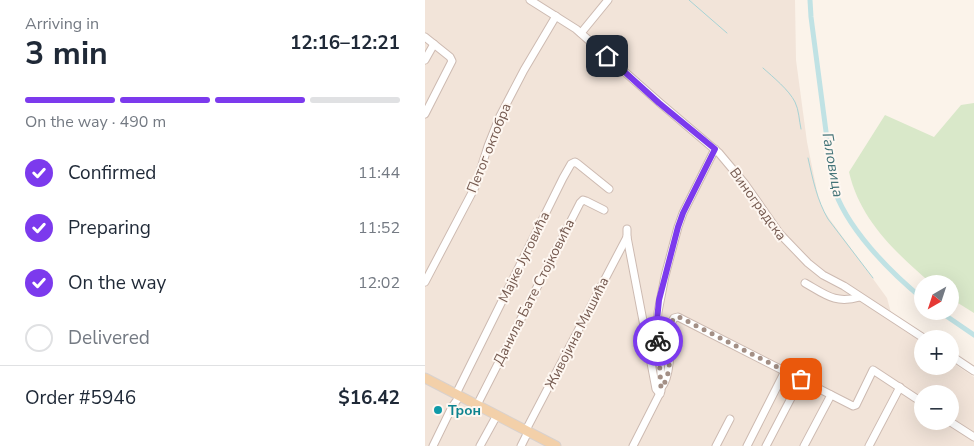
<!DOCTYPE html>
<meta charset="utf-8">
<style>
body{margin:0;font-family:"Nunito Sans",sans-serif;background:#f2f2f3;color:#1f2937;height:100vh;display:flex;flex-direction:column;font-size:19px;white-space:nowrap}
*{box-sizing:border-box;margin:0}
p{font-size:16px;color:#747a83}
.icon{flex:none;width:28px;height:28px;fill:none;stroke:currentColor;stroke-width:2;stroke-linecap:round;stroke-linejoin:round}
.map{position:relative;flex:1;overflow:hidden}
.side{display:flex;flex-direction:column;background:#fff;width:425px}
.side>*{flex:none}
.needle{width:32px;rotate:219deg}
.buttons{position:absolute;left:489px;top:275px;display:grid;gap:10px}
.buttons a{display:grid;place-items:center;width:45px;height:45px;border-radius:50%;background:#fff;box-shadow:0 5px 20px #0002;font-size:25px}
.pin{position:absolute;display:grid;place-items:center;width:42px;height:42px;color:#fff;margin:-21px;border-radius:10px;box-shadow:0 2px 8px #0006}
.courier{position:absolute;display:grid;place-items:center;width:50px;height:50px;margin:-25px;border:4px solid #7c3aed;border-radius:50%;background:#fff;color:#222;box-shadow:0 1px 6px #0007}
.headline em{font-style:normal;font-weight:700}
.headline div{display:flex;flex-direction:column-reverse}
.headline{display:flex;align-items:center;justify-content:space-between;height:85px;padding:0 25px}
h1{font-size:32px;font-weight:700;line-height:38px}
.bar{display:grid;grid-template-columns:repeat(4,1fr);gap:8px 5px;align-content:center;height:60px;padding:0 25px}
.bar i{height:6px;border-radius:4px;background:#e0e1e3}
.bar .current{background:#7c3aed}
.bar p{grid-column:span 4}
.line{display:flex;align-items:center;gap:12px;padding:0 25px;border-top:1px solid #e0e1e3}
.line div{flex:1}
ol{padding:0 25px;list-style:none}
li{display:flex;align-items:center;gap:15px;height:55px}
li p{margin-inline-start:auto}
li .icon{padding:5px;border-radius:50%;background:#7c3aed;color:#fff;stroke-width:4}
li:last-child{color:#747a83}
li i{width:28px;height:28px;border:2px solid #e0e1e3;border-radius:50%}
main{display:flex;flex:1;min-height:0}
.map>svg:first-child{display:block}
.residential{fill:#f2e4d9;fill-rule:evenodd}
.green{fill:#d9e8c9}
.lines{fill:none;stroke-linecap:round;stroke-linejoin:round}
.stream{stroke:#a7d2d4;stroke-width:1}
.canal{stroke:#c0e2e4;stroke-width:5}
.minor-casing{stroke:#cdbab1;stroke-width:9}
.major-casing{stroke:#d8d1ce;stroke-width:11}
.minor{stroke:#fff;stroke-width:7}
.major{stroke:#f3d0a9;stroke-width:9}
.done{stroke:#a38f85;stroke-width:5;stroke-dasharray:0 9}
.route{stroke:#7c3aed;stroke-width:6}
.culture-dot{fill:#0f9aa8;stroke:#fef7f1;stroke-width:2}
.labels{text-anchor:middle;dominant-baseline:central;stroke-width:4;stroke-linejoin:round;paint-order:stroke}
.street-label{font-size:14px;fill:#74594f;stroke:#fef7f1}
.culture-label{font-size:14px;font-weight:bold;fill:#0d838f;stroke:#fef7f1;text-anchor:start}
.water-label{font-size:15px;font-style:italic;fill:#447478;stroke:#fef7f1}
</style>
<main>
<section class="side">
<div class="headline"><div><h1>3 min</h1><p>Arriving in</p></div><em>12:16–12:21</em></div>
<div class="bar"><i class="current"></i><i class="current"></i><i class="current"></i><i></i><p>On the way · 490 m</p></div>
<ol>
<li><svg class="icon" aria-label="check" viewBox="0 0 24 24"><path d="M5 12l5 5 9-10"/></svg>Confirmed<p>11:44</p></li>
<li><svg class="icon" aria-label="check" viewBox="0 0 24 24"><path d="M5 12l5 5 9-10"/></svg>Preparing<p>11:52</p></li>
<li><svg class="icon" aria-label="check" viewBox="0 0 24 24"><path d="M5 12l5 5 9-10"/></svg>On the way<p>12:02</p></li>
<li><i></i>Delivered</li>
</ol>
<div class="line" style="height:65px"><div>Order #5946</div><b>$16.42</b></div>
</section>
<div class="map">
<svg width="549" height="446" viewBox="0 0 549 446">
<rect width="100%" height="100%" fill="#fbf3ea"/>
<path class="residential" d="M0 0H370L371 60 382 142 393 196 398 210 462 298 469 324 497 342 498 366H525V361L549 377V446H0ZM498 394H525V421H498Z"/>
<path class="green" d="M549 103V313L525 298V284H507C471 253 435 220 424 172L460 115 509 137 536 105Z"/>
<g class="lines">
<g class="stream">
<polyline points="264,0 302,33"/>
<path d="M338 68C348 77 364 90 370 102 374 110 374 120 376 129"/>
<path d="M383 158C388 180 392 200 403 219L448 278"/>
</g>
<g class="canal">
<path d="M385 0 386 17 408 185C420 227 465 272 498 299"/>
<polyline points="514,311 549,335"/>
</g>
<defs>
<g id="minor">
<polyline points="105,0 151,29 235,103 294,153 320,184 355,234 383,263 398,275 419,286 500,339"/>
<polyline points="156,33 183,0"/>
<polyline points="0,37 25,57 27,61 0,114"/>
<polyline points="0,60 9,44"/>
<polyline points="202,237 231,389 235,394"/>
<polyline points="0,282 50,187 63,146 75,116 99,70 131,16"/>
<path d="M380 283C401 295 410 304 435 297"/>
<polyline points="525,355 549,371"/>
<path d="M236 388C247 376 245 341 245 325L249 318 253 317 428 406 431 405 448 370 498 403"/>
<polyline points="31,394 138,178 146,164 150,162 153,164 184,189"/>
<polyline points="52,405 155,203 158,200 161,201 179,210"/>
<polyline points="524,421 549,437"/>
<polyline points="101,430 202,237 202,229"/>
<polyline points="8,446 27,407 35,396"/>
<polyline points="55,446 72,415"/>
<polyline points="96,446 103,432"/>
<polyline points="208,446 236,391 236,373 232,324 233,312 240,276 253,227 258,213 290,149"/>
<polyline points="291,446 305,419"/>
<polyline points="322,446 360,371"/>
<polyline points="341,446 376,379"/>
<polyline points="379,446 406,395"/>
<polyline points="444,446 475,387"/>
</g>
<polyline id="major" points="0,378 131,446"/>
</defs>
<use href="#minor" class="minor-casing"/>
<use href="#major" class="major-casing"/>
<use href="#minor" class="minor"/>
<use href="#major" class="major"/>
</g>
<g class="lines">
<path class="done" d="M233 341 236 388C249 374 243 341 246 323L249 318 254 317 376 379"/>
<polyline class="route" points="182,56 234,103 290,149 258,213 253,227 234,300 232,320 233,341"/>
</g>
<circle class="culture-dot" cx="13" cy="410" r="5"/>
<g class="labels">
<g class="street-label">
<text transform="translate(64 148) rotate(-68)">Петог октобра</text>
<text transform="translate(333 204) rotate(54)">Виноградска</text>
<text transform="translate(99 257) rotate(-64)">Мајке Југовића</text>
<text transform="translate(109 292) rotate(-63)">Данила Бате Стојковића</text>
<text transform="translate(152 333) rotate(-63)">Живојина Мишића</text>
</g>
<g class="culture-label">
<text x="23" y="410">Трон</text>
</g>
<g class="water-label">
<text transform="translate(408 165) rotate(80)">Галовица</text>
</g>
</g>
</svg>
<div class="buttons">
<a><svg class="needle" viewBox="-14 -14 28 28"><path d="M0-13l5 13h-10z" fill="#e53935"/><path d="M0 13l5-13h-10z" fill="#747a83"/></svg></a>
<a>+</a>
<a>−</a>
</div>
<div class="pin" style="left:376px;top:379px;background:#ea580c"><svg class="icon" aria-label="bag" viewBox="0 0 24 24"><path d="M5 8h14l-1 12H6zM9 8a3 3 0 0 1 6 0"/></svg></div>
<div class="pin" style="left:182px;top:56px;background:#1f2937"><svg class="icon" aria-label="home" viewBox="0 0 24 24"><path d="M3 11l9-7 9 7M6 9v11h12V9"/></svg></div>
<div class="courier" style="left:233px;top:341px"><svg class="icon" aria-label="bike" viewBox="0 0 24 24"><circle cx="6" cy="16" r="4"/><circle cx="18" cy="16" r="4"/><path d="M6 16l4-8h5l3 8M10 8l3 8H6M13 5h3"/></svg></div>
</div>
</main>
